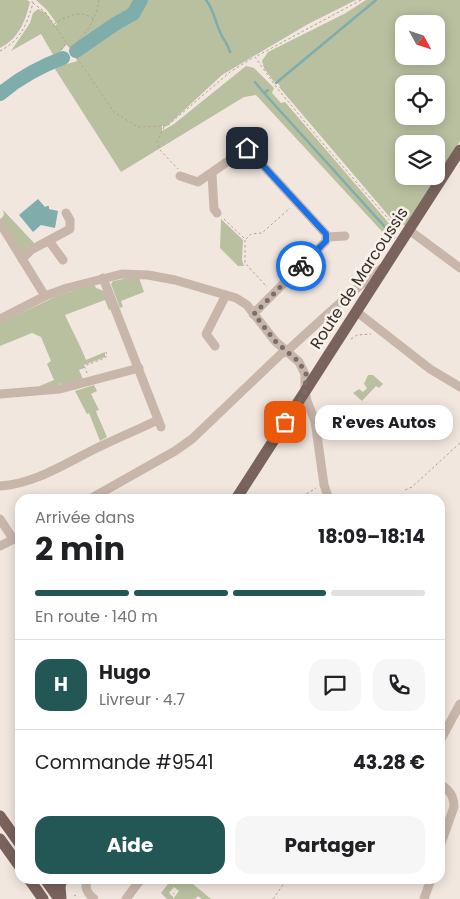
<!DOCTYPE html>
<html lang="fr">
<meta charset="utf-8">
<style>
body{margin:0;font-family:Poppins,sans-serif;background:#f6f6f6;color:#202124;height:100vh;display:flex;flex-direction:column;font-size:19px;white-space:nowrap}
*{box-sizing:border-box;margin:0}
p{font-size:16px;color:#757577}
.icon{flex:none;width:28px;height:28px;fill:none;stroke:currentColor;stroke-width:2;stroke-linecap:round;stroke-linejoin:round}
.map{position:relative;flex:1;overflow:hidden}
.panel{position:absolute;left:15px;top:494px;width:430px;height:390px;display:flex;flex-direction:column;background:#fff;border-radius:15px;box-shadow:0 2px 12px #0003}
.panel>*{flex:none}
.needle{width:32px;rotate:130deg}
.fabs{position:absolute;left:395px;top:15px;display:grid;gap:10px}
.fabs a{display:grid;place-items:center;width:50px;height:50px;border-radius:10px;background:#fff;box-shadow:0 2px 12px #0003;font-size:25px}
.pin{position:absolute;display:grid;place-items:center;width:42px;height:42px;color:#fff;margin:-21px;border-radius:10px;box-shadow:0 2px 8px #0006}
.courier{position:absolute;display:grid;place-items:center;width:50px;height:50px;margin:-25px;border:4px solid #1a73e8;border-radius:50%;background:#fff;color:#222;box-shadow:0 1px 6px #0007}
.bubble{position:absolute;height:35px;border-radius:15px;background:#fff;box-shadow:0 2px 12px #0003;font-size:16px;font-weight:700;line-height:35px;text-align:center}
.head em{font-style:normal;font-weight:700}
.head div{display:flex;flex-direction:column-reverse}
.head{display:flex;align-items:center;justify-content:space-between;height:85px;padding:0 20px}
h1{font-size:32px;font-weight:700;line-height:38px}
.bar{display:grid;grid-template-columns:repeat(4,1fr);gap:8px 5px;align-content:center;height:60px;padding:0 20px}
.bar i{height:6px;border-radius:4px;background:#e0e0e0}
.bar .current{background:#225756}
.bar p{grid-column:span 4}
.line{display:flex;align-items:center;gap:12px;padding:0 20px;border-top:1px solid #e0e0e0}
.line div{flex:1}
.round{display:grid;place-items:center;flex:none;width:52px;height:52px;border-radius:15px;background:#f6f6f6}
.cta{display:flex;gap:10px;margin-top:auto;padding:10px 20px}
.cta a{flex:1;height:58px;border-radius:15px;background:#225756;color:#fff;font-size:20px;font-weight:700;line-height:58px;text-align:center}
.cta a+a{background:#f6f6f6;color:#202124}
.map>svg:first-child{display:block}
.green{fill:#b8c0a0;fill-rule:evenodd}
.water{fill:#7fadab}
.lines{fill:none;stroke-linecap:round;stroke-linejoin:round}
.stream{stroke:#7fadab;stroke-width:2.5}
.river{stroke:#7fadab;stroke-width:14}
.path{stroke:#b5a096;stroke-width:1;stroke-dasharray:2.5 2.5;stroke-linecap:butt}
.minor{stroke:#c9b6ab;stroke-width:9}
.major{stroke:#79635c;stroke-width:11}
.done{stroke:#796e69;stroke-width:5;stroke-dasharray:0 9}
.route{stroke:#1a73e8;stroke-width:6}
.labels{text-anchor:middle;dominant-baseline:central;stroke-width:5;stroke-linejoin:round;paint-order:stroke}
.street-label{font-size:16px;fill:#382d2a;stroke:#f9f2eb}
</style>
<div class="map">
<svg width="460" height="899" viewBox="0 0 460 899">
<rect width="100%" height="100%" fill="#f2e7df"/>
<g class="green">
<path d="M0 0H27L30 2C25 22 19 38 0 48Z"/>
<polygon points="36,0 356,0 308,24 222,75 167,126 162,126 162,131 174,124 246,66 254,68 274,88 272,93 281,103 285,102 393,228 394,232 389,239 256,95 244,97 121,172 55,69 60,66 77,61 76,58 67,44 55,58 41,34 11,51 30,23 33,13 38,9 46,13 55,26 57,24 47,10"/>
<path d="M366 0H460V141L405 226 403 224 400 229 279 87 280 86 276 81 274 82 264 68 262 61 268 52 344 14ZM404 24H436V56H404ZM404 84H436V116H404ZM404 144H436V176H404Z"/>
<polygon points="3,210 35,244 22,255 1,219 4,215"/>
<polygon points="221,219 243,240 242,260 244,266 238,266 220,248"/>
<polygon points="128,278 139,278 144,292 121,301 123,307 120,308 111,284 113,281"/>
<path d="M94 284 96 288 104 291 111 309 109 310 105 300 65 315C72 331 80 344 86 360L105 352V357L84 365V368L79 370 83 379 61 385 60 383 59 385 35 388 54 380 47 364 51 361 41 337 32 333 0 346V323L57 296Z"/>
<polygon points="368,375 373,375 383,384 379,388 376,386 362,401 353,393 359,389 363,392 367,388 364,384"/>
<polygon points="94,385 97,391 91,394 99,410 96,411 97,414 107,437 100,441 89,413 87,414 75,391"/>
<polygon points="172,879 187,879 211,899 202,899 198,896 195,899 173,899 179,891 174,887 169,893 173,897 171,899 167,899 161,893"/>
</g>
<polygon class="water" points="38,199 45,207 47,206 49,206 49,209 58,211 55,228 41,225 33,232 19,215"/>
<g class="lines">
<g class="stream">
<path d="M206 0C214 10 215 22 221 34 224 41 228 44 230 52"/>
<polyline points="255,82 264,93"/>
<polyline points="276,83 376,0"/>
<polyline points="268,90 264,93 394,237"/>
</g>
<g class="river">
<polyline points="76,51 115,24 133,14 141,0"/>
<path d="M0 94C18 79 41 66 63 58"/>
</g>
<g class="path">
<polyline points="361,0 255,57 277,88 319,139 397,229"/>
<polyline points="33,3 46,13 114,112 138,127 167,126 230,72 254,57"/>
<path d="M54 24C67 16 80 9 94 19"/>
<path d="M0 51C21 40 27 24 33 3L31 0"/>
<path d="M55 58 66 43 71 48C87 32 95 22 99 0"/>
<polyline points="164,127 157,142 160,150 178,169"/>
<polyline points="224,219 245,239 245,263 267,287"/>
<polyline points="246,239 251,234 262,233 290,208"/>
<polyline points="351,339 357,335 371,334"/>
<polyline points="87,373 84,366 105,358 107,355 106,352"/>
<polyline points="405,490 412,487 460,443"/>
<polyline points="298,499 316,488"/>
<polyline points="17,719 20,720"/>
<polyline points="74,896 76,895"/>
<polyline points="172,899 174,893"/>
<polyline points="273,899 287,879"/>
</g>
<g class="minor">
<polyline points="243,137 247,148"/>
<polyline points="212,174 214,209 217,213"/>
<polyline points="180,176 198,182 247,148 326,234 326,241 253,314"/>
<polyline points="0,223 45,296"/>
<polyline points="409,230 460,268"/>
<polyline points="327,237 345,236"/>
<polyline points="49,241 63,260"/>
<polyline points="22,259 31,250 70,229 70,220 66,213"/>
<polyline points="103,278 161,427"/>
<polyline points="357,312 430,369 460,387"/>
<polyline points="0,319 45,296 67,288 122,274 148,275 175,280 236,298 247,305 275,341 299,362 305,374 305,392 307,401 315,421 324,485 329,499"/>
<polyline points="215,346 206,334 226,295"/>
<polyline points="0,394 60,389 139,368"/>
<path d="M0 486C36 484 69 461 101 446 120 437 139 429 158 420"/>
<path d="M90 499 175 451 192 439 281 354 287 351C318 323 349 293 382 268"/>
<polyline points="0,519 13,539"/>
<polyline points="0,546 20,536"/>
<polyline points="440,741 460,704"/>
<path d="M440 784C449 790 454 795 454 807L440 846"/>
<path d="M89 879C83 886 87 893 94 899"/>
<polyline points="126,899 141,879"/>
<polyline points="424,899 431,879"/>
</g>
<g class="major">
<polyline points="236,499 460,150"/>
<polyline points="0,816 20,844"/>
<polyline points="0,839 20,867"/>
<polyline points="29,879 43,899"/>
<polyline points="45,879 59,899"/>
<polyline points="61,899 60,887 62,879"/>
</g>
</g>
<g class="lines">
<polyline class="done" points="285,422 305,392 306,374 299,362 275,341 254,314 301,266"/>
<polyline class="route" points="247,148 326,234 326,241 301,266"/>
</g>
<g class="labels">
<g class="street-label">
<text transform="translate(359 278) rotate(-57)">Route de Marcoussis</text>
</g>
</g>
</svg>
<div class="fabs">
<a><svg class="needle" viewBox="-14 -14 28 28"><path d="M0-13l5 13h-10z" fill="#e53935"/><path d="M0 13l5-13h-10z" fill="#757577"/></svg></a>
<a><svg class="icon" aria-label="locate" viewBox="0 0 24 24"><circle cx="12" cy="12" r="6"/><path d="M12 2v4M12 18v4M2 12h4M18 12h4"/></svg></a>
<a><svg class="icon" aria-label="layers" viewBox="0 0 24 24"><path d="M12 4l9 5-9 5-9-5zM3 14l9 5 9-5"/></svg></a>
</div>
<div class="pin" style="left:285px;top:422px;background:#ea580c"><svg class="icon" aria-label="bag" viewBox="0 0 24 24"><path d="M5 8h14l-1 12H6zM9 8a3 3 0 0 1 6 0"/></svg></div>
<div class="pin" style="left:247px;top:148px;background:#1f2937"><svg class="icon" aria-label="home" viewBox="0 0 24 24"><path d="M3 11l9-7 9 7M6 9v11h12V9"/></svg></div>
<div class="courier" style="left:301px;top:266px"><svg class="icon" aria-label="bike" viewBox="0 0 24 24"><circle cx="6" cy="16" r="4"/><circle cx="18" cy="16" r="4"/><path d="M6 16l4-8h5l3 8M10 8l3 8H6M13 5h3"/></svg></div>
<div class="bubble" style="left:315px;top:405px;width:138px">R'eves Autos</div>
<section class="panel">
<div class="head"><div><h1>2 min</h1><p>Arrivée dans</p></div><em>18:09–18:14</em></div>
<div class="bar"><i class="current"></i><i class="current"></i><i class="current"></i><i></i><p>En route · 140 m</p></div>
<div class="line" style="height:90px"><b class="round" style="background:#225756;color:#fff">H</b><div><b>Hugo</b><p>Livreur · 4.7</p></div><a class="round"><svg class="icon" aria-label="chat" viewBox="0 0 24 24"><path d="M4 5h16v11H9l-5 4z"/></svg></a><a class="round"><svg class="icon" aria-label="phone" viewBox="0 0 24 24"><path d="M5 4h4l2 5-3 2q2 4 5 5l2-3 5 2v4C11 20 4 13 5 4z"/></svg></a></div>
<div class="line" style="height:65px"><div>Commande #9541</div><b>43.28 €</b></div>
<div class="cta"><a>Aide</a><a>Partager</a></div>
</section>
</div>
